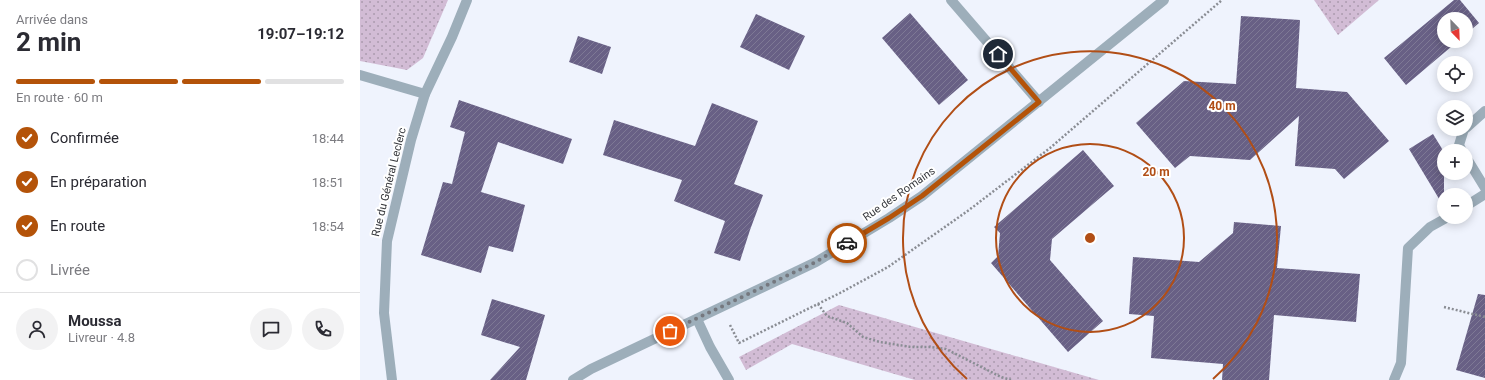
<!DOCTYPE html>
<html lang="fr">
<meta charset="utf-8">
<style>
body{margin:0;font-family:Roboto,sans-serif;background:#f2f2f3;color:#2b2b33;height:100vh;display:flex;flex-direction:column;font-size:15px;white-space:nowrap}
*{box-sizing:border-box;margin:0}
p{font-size:13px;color:#7c7c81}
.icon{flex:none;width:22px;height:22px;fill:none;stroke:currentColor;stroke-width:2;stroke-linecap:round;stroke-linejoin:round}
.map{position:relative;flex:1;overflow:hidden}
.panel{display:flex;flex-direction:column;background:#fff;width:360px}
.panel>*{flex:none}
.needle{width:26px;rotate:157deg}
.buttons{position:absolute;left:1077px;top:12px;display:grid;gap:8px}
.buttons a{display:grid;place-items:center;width:36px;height:36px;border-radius:50%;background:#fff;box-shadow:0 2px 10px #0003;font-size:20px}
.pin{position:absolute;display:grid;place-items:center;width:34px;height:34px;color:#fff;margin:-17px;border:2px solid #fff;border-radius:50%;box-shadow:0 1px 4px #0007}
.courier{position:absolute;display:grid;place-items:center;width:40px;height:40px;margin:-20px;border:3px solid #b45309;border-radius:50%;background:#fff;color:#222;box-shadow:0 1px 5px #0007}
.head em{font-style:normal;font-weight:700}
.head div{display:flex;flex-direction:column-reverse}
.head{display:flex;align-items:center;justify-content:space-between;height:68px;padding:0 16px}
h1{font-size:26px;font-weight:700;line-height:30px}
.bar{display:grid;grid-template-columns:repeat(4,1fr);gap:6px 4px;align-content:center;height:48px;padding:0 16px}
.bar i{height:5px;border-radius:3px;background:#e1e1e2}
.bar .active{background:#b45309}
.bar p{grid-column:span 4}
.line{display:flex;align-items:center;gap:10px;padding:0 16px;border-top:1px solid #e1e1e2}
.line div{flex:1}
.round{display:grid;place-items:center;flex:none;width:42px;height:42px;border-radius:21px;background:#f2f2f3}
ol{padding:0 16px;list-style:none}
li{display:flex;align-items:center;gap:12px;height:44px}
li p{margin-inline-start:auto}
li .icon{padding:4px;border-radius:50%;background:#b45309;color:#fff;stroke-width:4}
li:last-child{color:#7c7c81}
li i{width:22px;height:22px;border:2px solid #e1e1e2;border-radius:50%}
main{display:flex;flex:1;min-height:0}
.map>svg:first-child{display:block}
.grass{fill:url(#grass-dots)}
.building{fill:url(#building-hatch)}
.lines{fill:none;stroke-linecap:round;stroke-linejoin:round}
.path{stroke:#8a8d94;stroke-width:2.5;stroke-dasharray:2 2;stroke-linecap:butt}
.minor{stroke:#9daeba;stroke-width:10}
.done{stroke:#75787f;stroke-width:4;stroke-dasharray:0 7.2}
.route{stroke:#b45309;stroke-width:5}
.ring{fill:none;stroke:#b14e16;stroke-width:2}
.labels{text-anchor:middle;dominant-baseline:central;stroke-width:4;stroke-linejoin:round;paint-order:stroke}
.street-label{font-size:11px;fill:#34363b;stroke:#fff}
.centre{fill:#b14e16;stroke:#fff;stroke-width:2}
.ring-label{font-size:12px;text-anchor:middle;font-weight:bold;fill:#b14e16;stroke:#fff;stroke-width:4;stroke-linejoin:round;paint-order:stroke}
</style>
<main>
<section class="panel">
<div class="head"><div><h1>2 min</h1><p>Arrivée dans</p></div><em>19:07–19:12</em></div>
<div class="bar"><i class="active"></i><i class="active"></i><i class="active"></i><i></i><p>En route · 60 m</p></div>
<ol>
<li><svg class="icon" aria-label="check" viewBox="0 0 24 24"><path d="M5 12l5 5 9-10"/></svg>Confirmée<p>18:44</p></li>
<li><svg class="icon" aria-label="check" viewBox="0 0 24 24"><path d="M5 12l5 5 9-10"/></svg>En préparation<p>18:51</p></li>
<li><svg class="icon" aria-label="check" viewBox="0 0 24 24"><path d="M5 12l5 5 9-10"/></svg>En route<p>18:54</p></li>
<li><i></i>Livrée</li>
</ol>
<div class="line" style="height:72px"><a class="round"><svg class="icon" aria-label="person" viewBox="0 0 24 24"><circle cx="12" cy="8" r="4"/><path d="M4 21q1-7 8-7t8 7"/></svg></a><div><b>Moussa</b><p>Livreur · 4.8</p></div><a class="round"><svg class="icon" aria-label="chat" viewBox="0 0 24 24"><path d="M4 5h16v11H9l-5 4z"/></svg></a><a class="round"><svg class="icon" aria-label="phone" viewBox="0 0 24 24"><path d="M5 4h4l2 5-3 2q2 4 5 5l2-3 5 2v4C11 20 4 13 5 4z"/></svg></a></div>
</section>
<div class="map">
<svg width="1125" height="380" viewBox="0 0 1125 380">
<defs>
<pattern id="grass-dots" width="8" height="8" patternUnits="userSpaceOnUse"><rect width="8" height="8" fill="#d2bcd5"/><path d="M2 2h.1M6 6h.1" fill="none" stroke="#ab9aae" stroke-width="1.8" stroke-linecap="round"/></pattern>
<pattern id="building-hatch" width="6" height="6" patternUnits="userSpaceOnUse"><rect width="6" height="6" fill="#686085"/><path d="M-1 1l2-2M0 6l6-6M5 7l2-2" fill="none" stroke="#7e7995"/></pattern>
</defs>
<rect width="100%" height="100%" fill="#eff3fd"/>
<g class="grass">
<polygon points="0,0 88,0 63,58 47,70 0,61"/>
<polygon points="954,0 1019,0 978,35"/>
<polygon points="479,305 739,380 555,380 432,344 386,370 379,357"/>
</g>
<g class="building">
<polygon points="1094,0 1100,0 1119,23 1106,34 1106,19 1084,19 1084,41 1098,41 1046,85 1024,58"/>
<polygon points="550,13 608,80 579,105 522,38"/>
<polygon points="396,14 445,36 429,70 380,47"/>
<polygon points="881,16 940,20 936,88 987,92 1029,141 984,179 975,169 935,166 939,116 890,160 830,156 815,168 776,123 824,81 876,84"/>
<polygon points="218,36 251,47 242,74 209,62"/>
<polygon points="99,100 212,139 203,164 138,142 121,192 165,205 153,252 129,246 121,273 61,255 83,182 92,184 105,132 90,127"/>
<polygon points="352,103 398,121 374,184 403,195 390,230 380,261 354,253 365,221 314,201 322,180 243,155 254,120 335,146"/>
<polygon points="1073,134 1084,152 1084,207 1049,149"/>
<polygon points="723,150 754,186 692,239 690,260 743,321 708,352 631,263 638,256 640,233 634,227"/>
<polygon points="874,222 921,226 917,268 1000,274 996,322 914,315 909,380 862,380 863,364 791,358 794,316 769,314 773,257 839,262 873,233"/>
<polygon points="1118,294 1125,295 1125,378 1096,370"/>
<polygon points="132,299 185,315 166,380 130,380 160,347 121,335"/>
</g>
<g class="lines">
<g class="path">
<polyline points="458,304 467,316 487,323 503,337 520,342 551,347 571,347 586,349 641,377 651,380"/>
<polyline points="1084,307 1125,317"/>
<polyline points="370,325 379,343 480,293 528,267 609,210 690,148 862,0"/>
</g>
<g class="minor">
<polyline points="591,0 679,102"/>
<polyline points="0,75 65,94"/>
<polyline points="1106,128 1125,111"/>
<polyline points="1102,151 1099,145 1104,129"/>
<polyline points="1106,157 1125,188"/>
<polyline points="1106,206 1125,194"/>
<polyline points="337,319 350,347 369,380"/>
<polyline points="32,380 24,313 27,241 51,140 65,94 92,37 107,0"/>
<polyline points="213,380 231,369 456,262 529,218 562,196 804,0"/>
<polyline points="1034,380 1041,363 1048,248 1070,227 1088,217"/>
</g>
</g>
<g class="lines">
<polyline class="done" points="310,331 456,262 487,243"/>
<polyline class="route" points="487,243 529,218 562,196 679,102 638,54"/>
</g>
<g class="ring">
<circle cx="730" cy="238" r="94"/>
<path d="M607 379A187 187 0 1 1 853 379"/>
</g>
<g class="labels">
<g class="street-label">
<text transform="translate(29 182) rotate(-76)">Rue du Général Leclerc</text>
<text transform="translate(539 194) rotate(-35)">Rue des Romains</text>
</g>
</g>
<circle cx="730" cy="238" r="6" class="centre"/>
<g class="ring-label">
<text x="862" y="110">40 m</text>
<text x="796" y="176">20 m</text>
</g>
</svg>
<div class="buttons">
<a><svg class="needle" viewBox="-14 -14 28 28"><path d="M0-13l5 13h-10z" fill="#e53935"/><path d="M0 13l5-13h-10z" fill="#7c7c81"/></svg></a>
<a><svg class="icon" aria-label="locate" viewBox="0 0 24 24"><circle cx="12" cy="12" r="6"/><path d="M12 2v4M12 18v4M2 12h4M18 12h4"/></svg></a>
<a><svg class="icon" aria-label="layers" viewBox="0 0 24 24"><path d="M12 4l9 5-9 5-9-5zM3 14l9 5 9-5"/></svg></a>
<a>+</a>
<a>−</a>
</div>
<div class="pin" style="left:310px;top:331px;background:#ea580c"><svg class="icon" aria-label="bag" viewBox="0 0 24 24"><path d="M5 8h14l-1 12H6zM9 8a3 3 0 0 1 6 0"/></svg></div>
<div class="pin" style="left:638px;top:54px;background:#1f2937"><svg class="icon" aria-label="home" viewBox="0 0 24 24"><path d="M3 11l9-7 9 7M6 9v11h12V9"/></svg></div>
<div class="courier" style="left:487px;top:243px"><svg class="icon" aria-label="car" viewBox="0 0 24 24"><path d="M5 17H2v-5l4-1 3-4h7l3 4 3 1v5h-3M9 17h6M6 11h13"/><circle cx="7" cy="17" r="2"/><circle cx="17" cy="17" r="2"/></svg></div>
</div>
</main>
